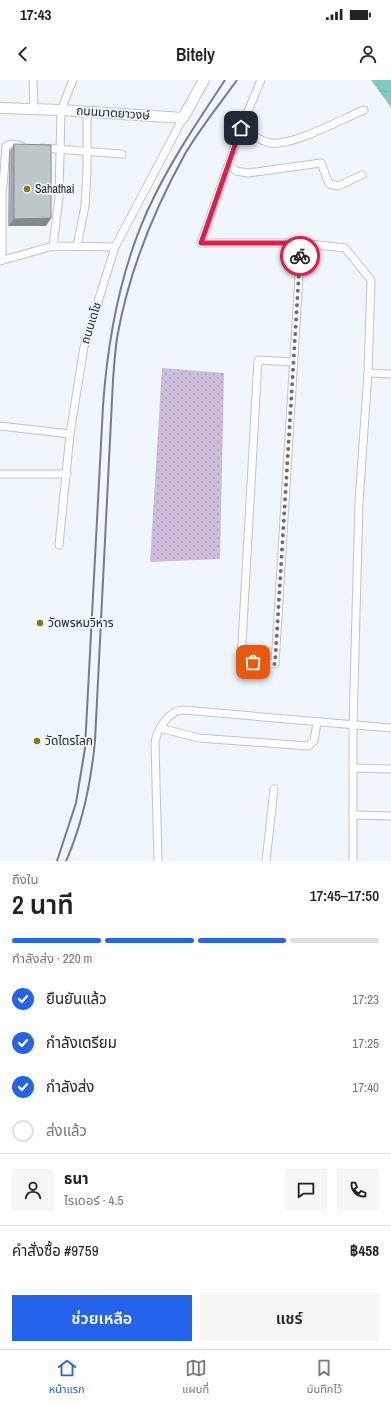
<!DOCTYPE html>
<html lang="th">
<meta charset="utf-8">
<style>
body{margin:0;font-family:"Archivo Narrow","Noto Sans Thai",sans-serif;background:#f6f6f6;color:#222;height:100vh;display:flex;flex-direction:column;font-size:15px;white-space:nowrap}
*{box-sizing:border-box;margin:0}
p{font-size:13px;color:#767676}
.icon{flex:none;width:22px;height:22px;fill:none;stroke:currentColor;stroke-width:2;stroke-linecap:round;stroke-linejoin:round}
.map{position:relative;height:781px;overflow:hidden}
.side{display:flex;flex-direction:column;background:#fff;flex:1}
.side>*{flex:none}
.pin{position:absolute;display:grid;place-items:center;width:34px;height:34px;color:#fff;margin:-17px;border-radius:8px;box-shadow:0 2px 6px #0006}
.courier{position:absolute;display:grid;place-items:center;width:40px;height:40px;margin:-20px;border:3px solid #e11d48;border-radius:50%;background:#fff;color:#222;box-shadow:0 1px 5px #0007}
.headline em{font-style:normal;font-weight:600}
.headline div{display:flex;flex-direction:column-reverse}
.headline{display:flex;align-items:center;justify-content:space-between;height:68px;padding:0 12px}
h1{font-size:26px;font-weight:600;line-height:30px}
.bar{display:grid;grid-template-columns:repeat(4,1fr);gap:6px 4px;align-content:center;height:48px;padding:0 12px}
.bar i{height:5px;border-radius:3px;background:#e0e0e0}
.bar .selected{background:#2563eb}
.bar p{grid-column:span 4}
.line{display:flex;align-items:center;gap:10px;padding:0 12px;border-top:1px solid #e0e0e0}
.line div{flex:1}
.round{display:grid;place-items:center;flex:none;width:42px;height:42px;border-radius:0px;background:#f6f6f6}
ol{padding:0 12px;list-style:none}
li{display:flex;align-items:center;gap:12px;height:44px}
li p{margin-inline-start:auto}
li .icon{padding:4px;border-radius:50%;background:#2563eb;color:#fff;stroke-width:4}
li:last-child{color:#767676}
li i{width:22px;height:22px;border:2px solid #e0e0e0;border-radius:50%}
.action{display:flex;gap:8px;margin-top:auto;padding:8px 12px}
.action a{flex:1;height:46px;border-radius:0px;background:#2563eb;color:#fff;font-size:16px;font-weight:600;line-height:46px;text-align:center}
.action a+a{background:#f6f6f6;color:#222}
.status{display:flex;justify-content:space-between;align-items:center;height:28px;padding:0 20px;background:#fff;direction:ltr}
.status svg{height:11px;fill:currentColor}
header{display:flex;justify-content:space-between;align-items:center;height:52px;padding:0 12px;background:#fff;font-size:18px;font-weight:600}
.tabs{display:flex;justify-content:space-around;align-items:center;height:56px;border-top:1px solid #e0e0e0;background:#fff;font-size:11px;color:#767676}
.tabs a{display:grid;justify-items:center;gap:2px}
.tabs .selected{color:#2563eb}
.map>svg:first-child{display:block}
.grass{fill:url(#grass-dots)}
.water{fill:url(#water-ripples)}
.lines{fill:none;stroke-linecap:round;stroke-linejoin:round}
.minor-casing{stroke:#bec4ca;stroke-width:9}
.secondary-casing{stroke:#bec4ca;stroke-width:12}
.minor{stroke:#fff;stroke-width:7}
.secondary{stroke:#fff;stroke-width:10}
.rail{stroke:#797d81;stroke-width:2}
.wall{fill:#a3abae}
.shaded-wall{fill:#858b8d}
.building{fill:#bec7ca;stroke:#858b8d}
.done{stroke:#6a6e72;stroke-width:4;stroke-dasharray:0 7.2}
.route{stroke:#e11d48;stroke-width:5}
.poi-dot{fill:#8a771b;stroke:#eff6fc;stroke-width:1.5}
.labels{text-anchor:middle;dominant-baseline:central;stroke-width:3.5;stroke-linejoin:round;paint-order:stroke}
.street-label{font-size:12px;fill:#232527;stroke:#eff6fc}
.poi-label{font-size:12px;fill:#232527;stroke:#eff6fc;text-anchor:start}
</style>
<div class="status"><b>17:43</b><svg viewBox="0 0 49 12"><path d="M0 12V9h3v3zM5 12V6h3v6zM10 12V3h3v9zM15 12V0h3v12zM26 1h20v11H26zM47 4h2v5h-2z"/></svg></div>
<header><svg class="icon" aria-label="back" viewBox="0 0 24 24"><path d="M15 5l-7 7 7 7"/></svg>Bitely<svg class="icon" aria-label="person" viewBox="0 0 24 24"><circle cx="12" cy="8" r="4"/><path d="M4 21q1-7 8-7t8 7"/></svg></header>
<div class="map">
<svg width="391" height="781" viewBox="0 0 391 781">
<defs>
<pattern id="grass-dots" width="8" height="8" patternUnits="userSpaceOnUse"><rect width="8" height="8" fill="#ccbddc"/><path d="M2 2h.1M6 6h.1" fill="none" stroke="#afa2bd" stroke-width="1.8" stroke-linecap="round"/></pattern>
<pattern id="water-ripples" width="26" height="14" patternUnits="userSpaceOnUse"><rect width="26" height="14" fill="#7ecbc2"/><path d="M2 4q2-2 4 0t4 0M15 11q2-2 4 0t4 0" fill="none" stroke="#6daea7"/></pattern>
</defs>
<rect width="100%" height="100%" fill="#eff6fc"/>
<polygon class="grass" points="162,288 224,293 220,479 150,482"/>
<polygon class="water" points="371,0 391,0 391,29 390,26"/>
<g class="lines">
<defs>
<g id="minor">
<polyline points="33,0 34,30"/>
<polyline points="261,0 241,48 201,163 301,163 345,168 371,200 368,293 359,422 353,646 353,781"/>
<path d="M241 48C250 54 260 61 271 63 293 66 342 39 364 30"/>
<polyline points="42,68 122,74"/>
<polyline points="229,84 236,91 248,93 321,83 329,104 338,106 362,95"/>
<polyline points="2,110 2,180"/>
<polyline points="0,111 3,106 6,66 11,64 22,66"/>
<polyline points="53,166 59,118 61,30 73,0"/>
<polyline points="77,166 85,126 87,92 87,31"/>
<polyline points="0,181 53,166 115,167"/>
<polyline points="294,282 258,280 241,581 275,584 301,163"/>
<polyline points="368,293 391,294"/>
<polyline points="0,346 70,354"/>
<polyline points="0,394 67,394"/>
<polyline points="59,465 70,354 84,267 115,167 183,38"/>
<polyline points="160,648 199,658 308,666 314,661 317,643"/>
<polyline points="353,688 391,689"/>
<polyline points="353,735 391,736"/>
<path d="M158 781 155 663C157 649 168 631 183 630L391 648"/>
<polyline points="266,781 274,709"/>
</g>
<polyline id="secondary" points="0,28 61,30 183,38 204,0"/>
</defs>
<use href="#minor" class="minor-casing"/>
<use href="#secondary" class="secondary-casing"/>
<use href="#minor" class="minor"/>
<use href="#secondary" class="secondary"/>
<g class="rail">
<path d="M57 781 76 723 85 668 103 326C108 255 122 181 154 117 174 76 200 38 225 0"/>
<path d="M66 781C83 743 91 702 95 661L113 300C114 286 115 272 117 258 128 195 154 130 185 74 200 48 220 24 237 0"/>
</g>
</g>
<polygon class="wall" points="14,64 51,138 46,146 8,146 9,72"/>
<polygon class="shaded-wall" points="51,138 46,146 8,146 14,139"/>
<polygon class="building" points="14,64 51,65 51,138 14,139"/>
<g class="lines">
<polyline class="done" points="253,582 275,584 300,176"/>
<polyline class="route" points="241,48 201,163 301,163 300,176"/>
</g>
<g class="poi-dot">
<circle cx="27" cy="109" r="4"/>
<circle cx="40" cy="543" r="4"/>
<circle cx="37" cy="661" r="4"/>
</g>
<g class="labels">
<g class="street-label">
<text transform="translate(113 33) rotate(4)">ถนนมาตยาวงษ์</text>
<text transform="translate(91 243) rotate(-73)">ถนนเดโช</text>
</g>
<g class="poi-label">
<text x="35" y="109">Sahathai</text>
<text x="48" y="543">วัดพรหมวิหาร</text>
<text x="45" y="661">วัดไตรโลก</text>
</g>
</g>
</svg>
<div class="pin" style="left:253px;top:582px;background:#ea580c"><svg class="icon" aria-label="bag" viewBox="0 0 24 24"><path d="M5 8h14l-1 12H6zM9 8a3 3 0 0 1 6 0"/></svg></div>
<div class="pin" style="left:241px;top:48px;background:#1f2937"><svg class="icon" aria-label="home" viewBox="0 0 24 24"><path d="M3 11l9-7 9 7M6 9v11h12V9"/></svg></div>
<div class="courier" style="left:300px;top:176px"><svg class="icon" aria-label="bike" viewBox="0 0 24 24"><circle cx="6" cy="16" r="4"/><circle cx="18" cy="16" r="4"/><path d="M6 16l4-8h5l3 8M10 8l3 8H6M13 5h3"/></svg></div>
</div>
<section class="side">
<div class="headline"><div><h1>2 นาที</h1><p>ถึงใน</p></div><em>17:45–17:50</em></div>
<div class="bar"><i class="selected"></i><i class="selected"></i><i class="selected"></i><i></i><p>กำลังส่ง · 220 m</p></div>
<ol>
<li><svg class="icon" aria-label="check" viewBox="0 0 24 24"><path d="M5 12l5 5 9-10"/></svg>ยืนยันแล้ว<p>17:23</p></li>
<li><svg class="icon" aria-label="check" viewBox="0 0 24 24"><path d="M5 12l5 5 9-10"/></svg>กำลังเตรียม<p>17:25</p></li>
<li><svg class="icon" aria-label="check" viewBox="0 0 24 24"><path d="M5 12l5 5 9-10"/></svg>กำลังส่ง<p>17:40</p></li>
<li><i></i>ส่งแล้ว</li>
</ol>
<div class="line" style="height:72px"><a class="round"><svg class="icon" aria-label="person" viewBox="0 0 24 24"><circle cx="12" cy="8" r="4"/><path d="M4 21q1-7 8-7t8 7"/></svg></a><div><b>ธนา</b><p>ไรเดอร์ · 4.5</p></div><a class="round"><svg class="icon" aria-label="chat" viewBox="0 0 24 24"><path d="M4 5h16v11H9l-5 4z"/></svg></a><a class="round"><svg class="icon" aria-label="phone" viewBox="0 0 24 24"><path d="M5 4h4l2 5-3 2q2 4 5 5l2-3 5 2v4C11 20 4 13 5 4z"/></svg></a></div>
<div class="line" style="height:52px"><div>คำสั่งซื้อ #9759</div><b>฿458</b></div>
<div class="action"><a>ช่วยเหลือ</a><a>แชร์</a></div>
</section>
<nav class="tabs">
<a class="selected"><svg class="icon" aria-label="home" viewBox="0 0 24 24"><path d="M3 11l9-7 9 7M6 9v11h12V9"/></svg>หน้าแรก</a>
<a><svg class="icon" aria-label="map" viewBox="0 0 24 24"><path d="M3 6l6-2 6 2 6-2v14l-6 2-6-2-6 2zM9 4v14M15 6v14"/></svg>แผนที่</a>
<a><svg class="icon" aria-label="saved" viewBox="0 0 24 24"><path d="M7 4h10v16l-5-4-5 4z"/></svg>บันทึกไว้</a>
</nav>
